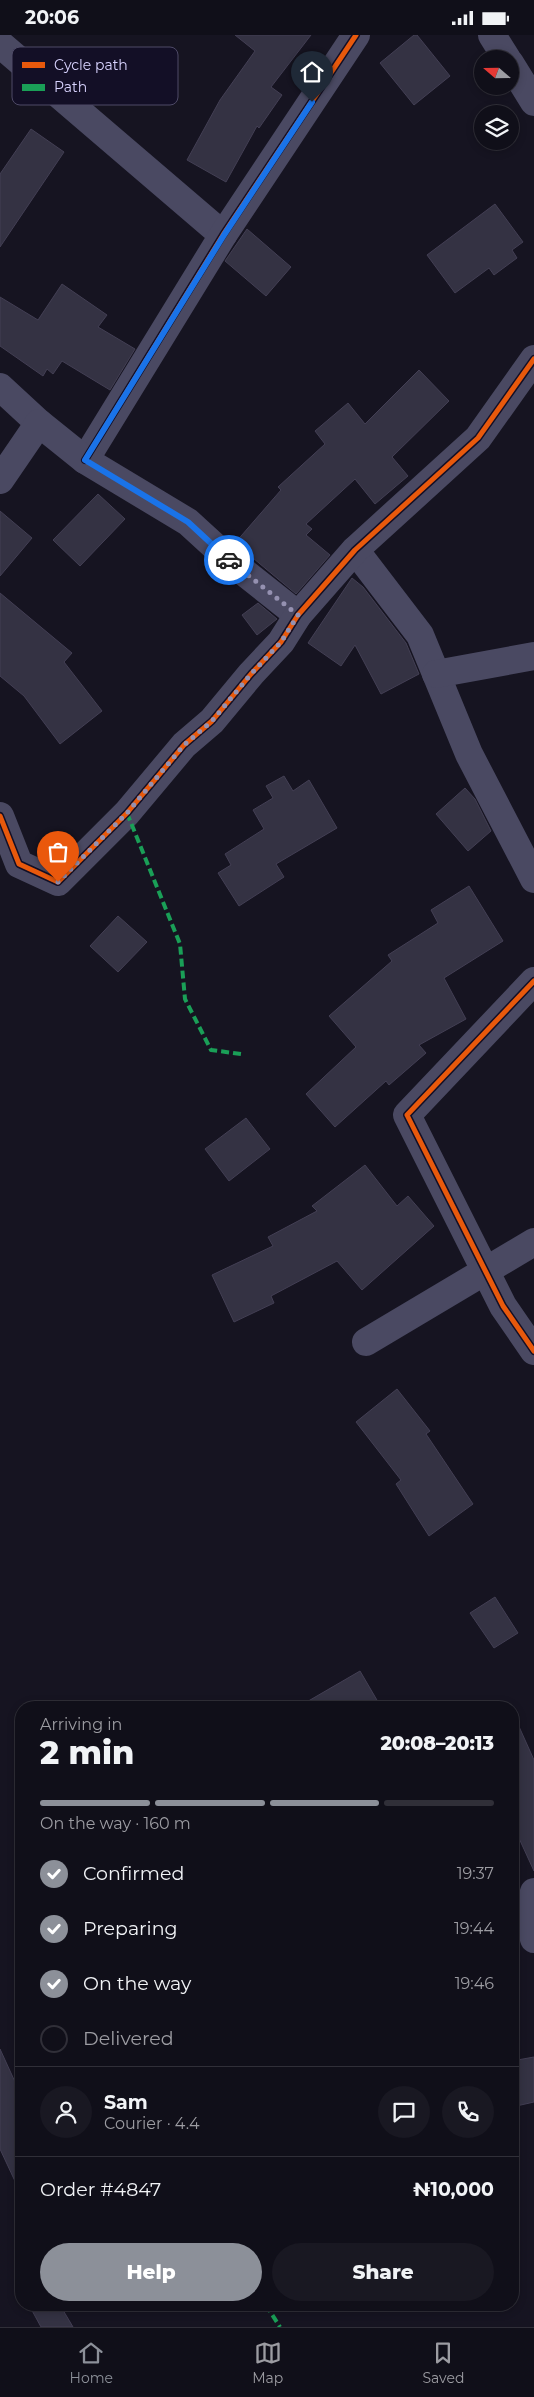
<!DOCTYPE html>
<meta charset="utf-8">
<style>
body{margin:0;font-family:Montserrat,sans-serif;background:#191822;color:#f1f3f6;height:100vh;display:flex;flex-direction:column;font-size:19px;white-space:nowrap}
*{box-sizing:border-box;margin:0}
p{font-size:16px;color:#9c9ca2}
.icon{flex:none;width:28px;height:28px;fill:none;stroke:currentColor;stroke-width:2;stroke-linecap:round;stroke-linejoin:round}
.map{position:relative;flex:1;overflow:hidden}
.drawer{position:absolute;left:15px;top:1666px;width:504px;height:610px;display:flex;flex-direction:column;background:#100f19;border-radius:20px;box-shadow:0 2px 8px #0003,0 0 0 1px #302f38}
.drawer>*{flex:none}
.needle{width:32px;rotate:290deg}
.controls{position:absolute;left:474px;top:15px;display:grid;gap:10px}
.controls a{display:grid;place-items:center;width:45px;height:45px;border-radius:50%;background:#100f19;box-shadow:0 2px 8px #0003,0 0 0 1px #302f38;font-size:25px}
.pin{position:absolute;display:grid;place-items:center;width:42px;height:42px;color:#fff;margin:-51px -21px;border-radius:50% 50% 50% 0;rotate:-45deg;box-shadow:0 0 5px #0007}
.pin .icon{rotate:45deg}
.courier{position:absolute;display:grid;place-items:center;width:50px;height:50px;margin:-25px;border:4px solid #1a73e8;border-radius:50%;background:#fff;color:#222;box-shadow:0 1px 6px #0007}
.head em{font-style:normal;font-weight:800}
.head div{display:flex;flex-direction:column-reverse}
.head{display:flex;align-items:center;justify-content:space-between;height:85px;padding:0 25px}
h1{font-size:32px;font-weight:800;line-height:38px}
.bar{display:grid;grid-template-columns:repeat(4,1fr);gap:8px 5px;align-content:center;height:60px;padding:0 25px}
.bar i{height:6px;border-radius:4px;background:#302f38}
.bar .selected{background:#8c9099}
.bar p{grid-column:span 4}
.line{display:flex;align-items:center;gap:12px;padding:0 25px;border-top:1px solid #302f38}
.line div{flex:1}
.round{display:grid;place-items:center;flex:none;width:52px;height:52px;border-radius:26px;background:#191822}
ol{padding:0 25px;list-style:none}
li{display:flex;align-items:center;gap:15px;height:55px}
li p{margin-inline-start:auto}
li .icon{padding:5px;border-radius:50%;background:#8c9099;color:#fff;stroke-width:4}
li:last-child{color:#9c9ca2}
li i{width:28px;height:28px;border:2px solid #302f38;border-radius:50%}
.action{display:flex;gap:10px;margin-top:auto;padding:10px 25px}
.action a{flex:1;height:58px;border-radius:30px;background:#8c9099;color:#fff;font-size:20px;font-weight:800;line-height:58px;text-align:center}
.action a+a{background:#191822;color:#f1f3f6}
.status{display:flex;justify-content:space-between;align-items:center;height:35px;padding:0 25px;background:#100f19;direction:ltr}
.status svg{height:14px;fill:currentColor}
.tabs{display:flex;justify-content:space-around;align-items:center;height:70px;border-top:1px solid #302f38;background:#100f19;font-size:14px;color:#9c9ca2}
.tabs a{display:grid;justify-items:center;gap:2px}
.tabs .selected{color:#8c9099}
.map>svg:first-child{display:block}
.building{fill:#343243;stroke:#433f54}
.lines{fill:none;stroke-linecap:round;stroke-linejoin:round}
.street{stroke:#4a4962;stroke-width:28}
.quiet{stroke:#1a9f57;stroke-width:4;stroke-dasharray:8 4;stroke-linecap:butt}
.cycleway-casing{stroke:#130f26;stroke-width:8}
.cycleway{stroke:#e8590c;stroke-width:5}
.done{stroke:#9591b1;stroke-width:5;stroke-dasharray:0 9}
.route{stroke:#1a73e8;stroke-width:6}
.key{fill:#130f26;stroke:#4e4a67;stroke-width:1}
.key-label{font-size:14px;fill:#d9d4ff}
</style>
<div class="status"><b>20:06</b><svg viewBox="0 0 49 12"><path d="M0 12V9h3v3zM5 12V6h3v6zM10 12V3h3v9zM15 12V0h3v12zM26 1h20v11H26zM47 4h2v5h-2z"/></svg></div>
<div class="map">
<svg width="534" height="2292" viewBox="0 0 534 2292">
<rect width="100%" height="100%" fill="#161421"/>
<g class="building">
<polygon points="235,0 311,0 271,52 282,60 259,93 257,91 226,147 187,125 220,65 255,16"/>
<polygon points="414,0 417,0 450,41 414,70 380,28"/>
<polygon points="31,94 64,117 0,212 0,139"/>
<polygon points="495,169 523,207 512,215 517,223 494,240 489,233 455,258 427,220"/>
<polygon points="247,194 291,232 266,261 225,226"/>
<polygon points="62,249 107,280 98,292 135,314 110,355 62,326 53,339 47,334 43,341 0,311 0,262 38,285"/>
<polygon points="419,335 449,366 392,422 408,441 375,469 355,444 306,489 312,494 306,500 330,520 296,559 235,508 281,455 278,452 325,409 315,396 348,368 365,389"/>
<polygon points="98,459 125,484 80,531 53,505"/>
<polygon points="0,476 32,503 0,541"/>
<polygon points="352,543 363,552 406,608 419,639 381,659 355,610 341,631 308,608"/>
<polygon points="0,558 72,618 64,627 102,676 60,709 24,661 0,641"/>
<polygon points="258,568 277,584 257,600 242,580"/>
<polygon points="284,741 293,756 309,745 337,793 276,829 284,842 239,871 218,838 231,830 225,819 264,794 253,775 273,763 266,751"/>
<polygon points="465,753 475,764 491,796 468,816 436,779"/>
<polygon points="469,851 503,906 444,943 466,984 419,1010 426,1018 389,1050 386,1046 335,1092 306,1059 356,1012 329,981 392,926 388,920 438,888 431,875"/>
<polygon points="118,881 147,907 118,937 90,911"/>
<polygon points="246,1083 270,1114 229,1146 205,1114"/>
<polygon points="365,1130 397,1171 408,1161 434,1191 362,1255 337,1226 271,1261 274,1268 234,1287 212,1240 273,1211 268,1202 317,1176 312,1171"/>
<polygon points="397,1354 430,1396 426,1399 473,1469 429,1501 396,1449 401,1445 356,1387"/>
<polygon points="495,1562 518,1598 494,1613 470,1578"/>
<polygon points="360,1636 381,1672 298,1672"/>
<polygon points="512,1676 534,1725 534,1836 512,1788"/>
<polygon points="0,2014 21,2060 21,2159 0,2114"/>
<polygon points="534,2022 534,2067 512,2072 512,2026"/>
<polygon points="29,2270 60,2270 73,2292 41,2292"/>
</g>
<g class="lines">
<g class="street">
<polyline points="492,0 507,24"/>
<polyline points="0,9 223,200"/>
<polyline points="510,28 534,67"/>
<polyline points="0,352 39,388"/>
<polyline points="85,425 223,200 356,0"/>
<polyline points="0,445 39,388 85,425 188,487 235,530 298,580"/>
<polyline points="355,515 420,600 469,719 534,844"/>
<polyline points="436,639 534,621"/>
<polyline points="0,781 19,829 58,847 127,778 184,710 212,686 251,639 281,607 298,580 355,515 478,403 534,324"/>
<polyline points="534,946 407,1080 503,1271 534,1316"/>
<polyline points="366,1307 534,1207"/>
<polyline points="534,1857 527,1879 534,1904"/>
</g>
<g class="quiet">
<polyline points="127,778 180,909 185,964 211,1015 241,1019"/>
<polyline points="266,2270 280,2292"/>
</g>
<defs>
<g id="cycleway">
<polyline points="85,425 223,200 356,0"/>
<polyline points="0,781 19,829 58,847 127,778 184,710 212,686 251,639 281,607 298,580 355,515 478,403 534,324"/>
<polyline points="534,946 407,1080 503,1271 534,1316"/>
</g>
</defs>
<use href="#cycleway" class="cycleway-casing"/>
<use href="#cycleway" class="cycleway"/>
</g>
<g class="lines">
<polyline class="done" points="58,847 127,778 184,710 212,686 251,639 281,607 298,580 229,525"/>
<polyline class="route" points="229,525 188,487 85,425 224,200 312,67"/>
</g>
<rect x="12" y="12" width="166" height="58" rx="8" class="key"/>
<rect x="22" y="27" width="23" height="6" fill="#e8590c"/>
<rect x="22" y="49" width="23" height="7" fill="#1a9f57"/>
<g class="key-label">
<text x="54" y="35">Cycle path</text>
<text x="54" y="57">Path</text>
</g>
</svg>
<div class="controls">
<a><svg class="needle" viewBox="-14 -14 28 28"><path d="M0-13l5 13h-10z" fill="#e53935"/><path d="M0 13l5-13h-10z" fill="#9c9ca2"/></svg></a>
<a><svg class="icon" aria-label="layers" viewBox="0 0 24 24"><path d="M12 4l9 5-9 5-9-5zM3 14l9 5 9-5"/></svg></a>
</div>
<div class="pin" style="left:58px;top:847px;background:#ea580c"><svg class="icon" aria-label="bag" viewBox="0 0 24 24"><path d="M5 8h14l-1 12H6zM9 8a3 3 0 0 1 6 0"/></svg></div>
<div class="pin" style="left:312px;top:67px;background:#1f2937"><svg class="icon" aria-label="home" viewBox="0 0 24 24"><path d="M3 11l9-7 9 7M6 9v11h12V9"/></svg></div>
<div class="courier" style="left:229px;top:525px"><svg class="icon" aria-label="car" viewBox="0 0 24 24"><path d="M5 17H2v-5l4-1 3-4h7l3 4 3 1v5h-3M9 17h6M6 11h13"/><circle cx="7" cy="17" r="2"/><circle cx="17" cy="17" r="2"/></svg></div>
<section class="drawer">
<div class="head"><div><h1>2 min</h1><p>Arriving in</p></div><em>20:08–20:13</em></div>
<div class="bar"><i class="selected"></i><i class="selected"></i><i class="selected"></i><i></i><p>On the way · 160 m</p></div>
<ol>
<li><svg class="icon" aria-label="check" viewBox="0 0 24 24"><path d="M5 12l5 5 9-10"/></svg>Confirmed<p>19:37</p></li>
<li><svg class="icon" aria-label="check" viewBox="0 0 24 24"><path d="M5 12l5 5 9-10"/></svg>Preparing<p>19:44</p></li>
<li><svg class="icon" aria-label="check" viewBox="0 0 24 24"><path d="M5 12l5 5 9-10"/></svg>On the way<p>19:46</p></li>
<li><i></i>Delivered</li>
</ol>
<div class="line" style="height:90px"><a class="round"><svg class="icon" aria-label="person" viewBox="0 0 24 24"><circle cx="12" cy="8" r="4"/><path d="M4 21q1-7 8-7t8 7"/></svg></a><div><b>Sam</b><p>Courier · 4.4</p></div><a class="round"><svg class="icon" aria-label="chat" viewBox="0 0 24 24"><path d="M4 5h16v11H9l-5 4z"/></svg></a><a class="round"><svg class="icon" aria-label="phone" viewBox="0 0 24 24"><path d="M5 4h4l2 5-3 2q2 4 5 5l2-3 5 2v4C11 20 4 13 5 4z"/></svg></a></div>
<div class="line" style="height:65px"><div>Order #4847</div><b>₦10,000</b></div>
<div class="action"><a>Help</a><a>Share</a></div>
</section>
</div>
<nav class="tabs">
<a class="selected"><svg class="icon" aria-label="home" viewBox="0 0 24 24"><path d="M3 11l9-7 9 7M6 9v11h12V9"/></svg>Home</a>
<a><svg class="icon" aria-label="map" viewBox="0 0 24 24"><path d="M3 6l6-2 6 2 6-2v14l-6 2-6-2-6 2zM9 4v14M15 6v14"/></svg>Map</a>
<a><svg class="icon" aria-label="saved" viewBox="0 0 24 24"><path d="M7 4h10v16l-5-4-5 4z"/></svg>Saved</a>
</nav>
